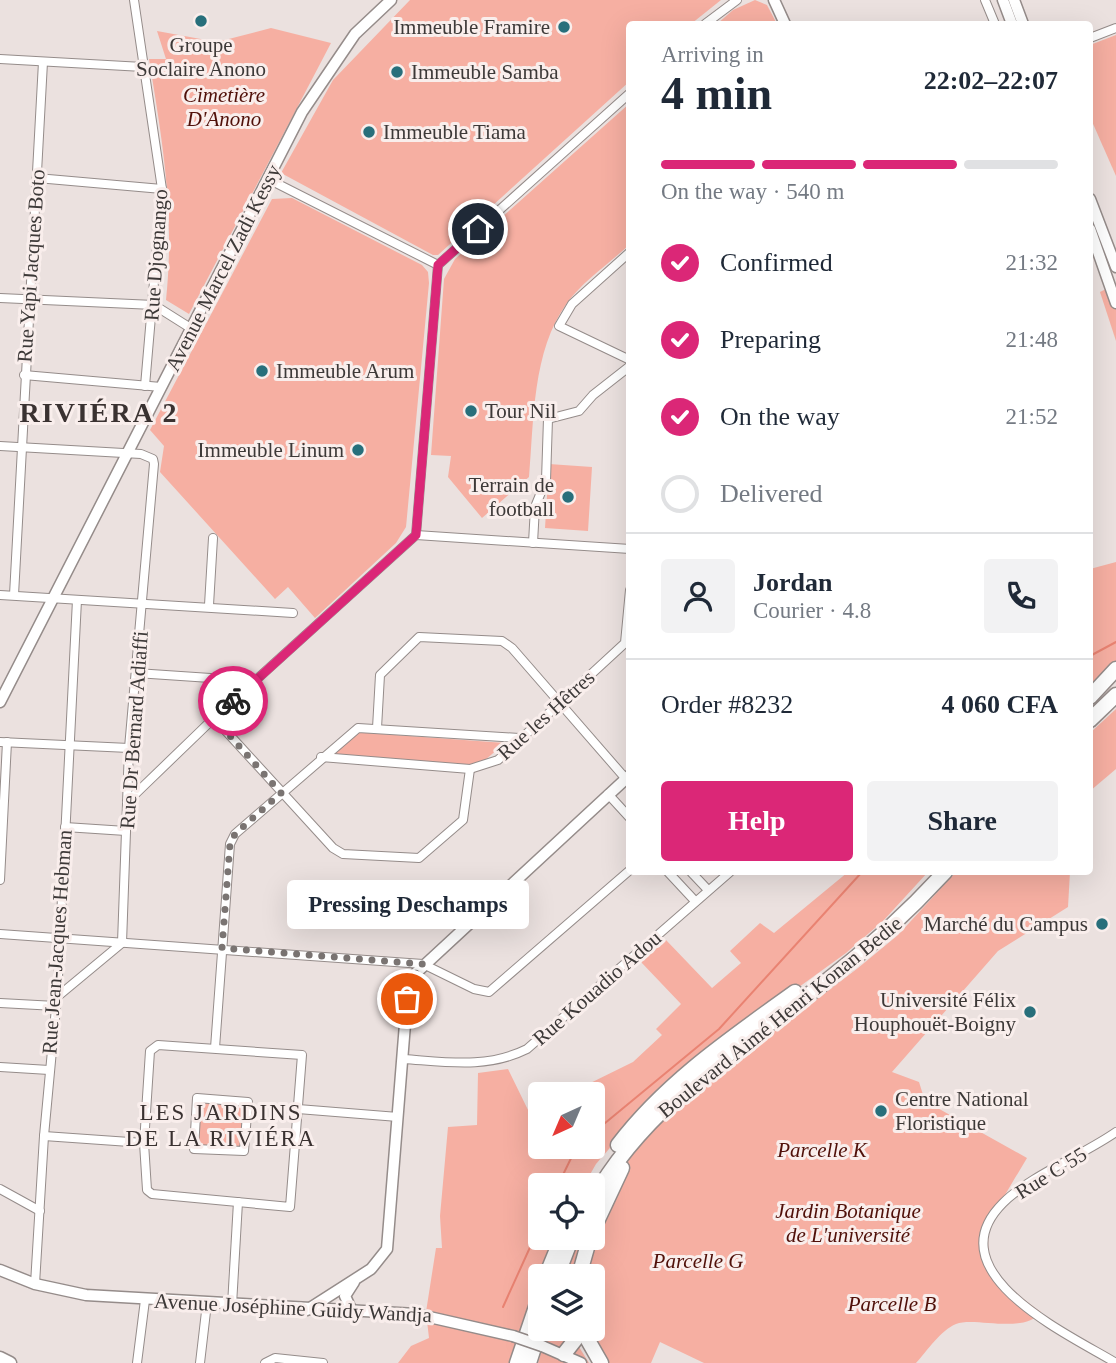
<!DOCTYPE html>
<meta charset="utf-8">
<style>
body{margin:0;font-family:"Times New Roman",serif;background:#f2f2f3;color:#1f2937;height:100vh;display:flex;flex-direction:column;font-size:26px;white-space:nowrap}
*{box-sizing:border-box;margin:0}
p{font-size:23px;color:#747a83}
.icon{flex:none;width:38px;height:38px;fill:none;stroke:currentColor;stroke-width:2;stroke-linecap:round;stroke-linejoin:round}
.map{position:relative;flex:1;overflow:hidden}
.side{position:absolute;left:626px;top:21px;width:467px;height:854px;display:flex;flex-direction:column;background:#fff;border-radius:7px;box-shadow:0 7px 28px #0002}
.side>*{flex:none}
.needle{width:46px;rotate:224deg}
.buttons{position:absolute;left:528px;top:1082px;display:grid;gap:14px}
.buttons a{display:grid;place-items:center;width:77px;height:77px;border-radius:7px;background:#fff;box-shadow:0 7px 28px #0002;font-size:35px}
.pin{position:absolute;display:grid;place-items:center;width:60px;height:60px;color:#fff;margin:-30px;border:4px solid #fff;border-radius:50%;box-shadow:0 2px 7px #0007}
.courier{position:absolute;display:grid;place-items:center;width:70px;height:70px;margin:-35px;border:5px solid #db2777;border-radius:50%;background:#fff;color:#222;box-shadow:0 2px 9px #0007}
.bubble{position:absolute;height:49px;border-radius:7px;background:#fff;box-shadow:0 7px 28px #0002;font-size:23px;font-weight:700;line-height:49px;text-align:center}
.overview em{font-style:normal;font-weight:700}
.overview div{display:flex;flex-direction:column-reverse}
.overview{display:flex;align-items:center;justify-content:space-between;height:119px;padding:0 35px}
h1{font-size:46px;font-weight:700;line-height:52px}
.bar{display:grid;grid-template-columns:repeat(4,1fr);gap:10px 7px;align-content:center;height:84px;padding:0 35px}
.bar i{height:9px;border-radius:5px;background:#e0e1e3}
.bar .current{background:#db2777}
.bar p{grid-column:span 4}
.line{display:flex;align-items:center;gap:18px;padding:0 35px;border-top:2px solid #e0e1e3}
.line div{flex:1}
.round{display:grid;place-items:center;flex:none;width:74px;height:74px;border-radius:7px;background:#f2f2f3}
ol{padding:0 35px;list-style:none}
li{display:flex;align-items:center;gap:21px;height:77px}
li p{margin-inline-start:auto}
li .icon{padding:7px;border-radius:50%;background:#db2777;color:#fff;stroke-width:4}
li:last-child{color:#747a83}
li i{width:38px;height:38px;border:4px solid #e0e1e3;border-radius:50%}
.action{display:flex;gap:14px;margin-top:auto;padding:14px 35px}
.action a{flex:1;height:80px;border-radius:7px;background:#db2777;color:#fff;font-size:28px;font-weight:700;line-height:80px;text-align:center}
.action a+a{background:#f2f2f3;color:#1f2937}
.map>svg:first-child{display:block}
.green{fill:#f6afa2}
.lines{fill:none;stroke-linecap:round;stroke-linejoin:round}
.stream{stroke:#e98372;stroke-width:2}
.street-casing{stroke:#958c8a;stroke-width:10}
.secondary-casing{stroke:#958c8a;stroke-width:13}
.primary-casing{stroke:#958c8a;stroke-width:15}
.highway-casing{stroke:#958c8a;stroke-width:17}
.street{stroke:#fff;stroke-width:8}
.secondary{stroke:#fff;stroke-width:10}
.primary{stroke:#fff;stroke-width:12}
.highway{stroke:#fff;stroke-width:14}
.secondary-bridge-casing{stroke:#958c8a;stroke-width:13;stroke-linecap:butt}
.secondary-bridge{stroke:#fff;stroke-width:10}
.done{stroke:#7a7472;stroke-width:7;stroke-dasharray:0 12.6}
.route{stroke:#db2777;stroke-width:9}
.poi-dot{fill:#286f7b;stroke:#f9eeec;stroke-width:2.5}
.labels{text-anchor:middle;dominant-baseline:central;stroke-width:6;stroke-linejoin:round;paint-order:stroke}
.poi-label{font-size:21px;fill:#3d3938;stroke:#f9eeec;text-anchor:end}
.park-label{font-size:21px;font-style:italic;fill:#501009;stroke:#f9eeec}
.street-label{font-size:21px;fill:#3d3938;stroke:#f9eeec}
.neighbourhood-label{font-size:23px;letter-spacing:2px;fill:#3a3231;stroke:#f9eeec}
.district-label{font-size:28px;font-weight:bold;letter-spacing:2px;fill:#3a3231;stroke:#f9eeec}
</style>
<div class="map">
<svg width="1116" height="1363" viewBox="0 0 1116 1363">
<rect width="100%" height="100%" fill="#ebe1df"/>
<g class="green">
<polygon points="410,0 721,0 691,24 630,24 630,81 438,255 433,255 281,173 333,80"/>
<polygon points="755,0 767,5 777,24 717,24 733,10"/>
<path d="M271 28 331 43 189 314 166 300C175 214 163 144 149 59H166L157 31 217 42Z"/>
<polygon points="1116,35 1116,176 1090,117 1090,45"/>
<path d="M630 103V244C610 263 583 281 567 303 532 351 534 421 529 477L482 518 448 477 451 456 431 455 444 279 455 259Z"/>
<polygon points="292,198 422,265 428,272 429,283 406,527 396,543 315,618 288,587 275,599 160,472 164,446 150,430 272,199"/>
<polygon points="1116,284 1116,341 1100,292"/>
<polygon points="549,464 592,467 588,531 545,528"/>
<polygon points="1116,562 1116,674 1090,701 1090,569"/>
<polygon points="1116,709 1116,769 1090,791 1090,733"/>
<polygon points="355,732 505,743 478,766 328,756"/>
<polygon points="848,872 928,872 883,921 846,953 734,1034 628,1127 596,1164 584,1185 541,1185 541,1237 555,1237 545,1259 512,1363 398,1363 411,1346 429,1338 426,1312 436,1248 442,1248 440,1216 448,1127 477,1125 478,1073 508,1069 529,1112 541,1107 541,1146 593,1146 593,1094 568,1094 633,1062 662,1035 656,1029 681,1004 641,962 666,940 712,988 741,963 730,951 760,923 774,933"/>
<path d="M956 872H1070L1068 907 998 951 892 1072 919 1082 925 1101 1027 1158C985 1229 961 1256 1041 1312 1024 1335 975 1316 956 1324 941 1330 927 1351 916 1363H704L660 1342 651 1363H608L596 1352 586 1328H593V1276H583C596 1227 617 1167 652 1129 661 1119 673 1109 684 1100L858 968 898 935Z"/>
<polygon points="198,1099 246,1103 243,1150 195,1146"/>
<polygon points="578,1237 587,1237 575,1276 562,1276"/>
<polygon points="548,1328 574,1328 574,1339 589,1363 538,1363"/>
</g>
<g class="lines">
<g class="stream">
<polyline points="1090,656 1116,642"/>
<polyline points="593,1133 719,1029 862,872"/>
<polyline points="558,1185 577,1146"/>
<polyline points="503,1307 541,1223"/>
</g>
<defs>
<g id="street">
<polyline points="134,0 162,189 145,386"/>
<polyline points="985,0 995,24"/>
<polyline points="705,24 737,0"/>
<polyline points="1090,38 1116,28"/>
<polyline points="0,59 143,67"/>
<polyline points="37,178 162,189"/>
<polyline points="270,180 438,265"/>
<polyline points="630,252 572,304 559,326 630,360"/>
<polyline points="438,265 630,93"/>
<polyline points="0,298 154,305 192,329"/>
<polyline points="24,375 161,387"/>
<polyline points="0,446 141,454 153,459 154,464 129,748 122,943 57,997"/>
<polyline points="416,535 630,549"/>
<polyline points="533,543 535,507 546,480 548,419 579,411 593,395 630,366"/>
<polyline points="0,595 293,613"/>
<polyline points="14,595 43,62"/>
<polyline points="209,605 213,538"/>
<polyline points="136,673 255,681"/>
<polyline points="214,718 333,848 343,854 419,858 463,820 470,769"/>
<polyline points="377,728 380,675 419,637 502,641 512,648 626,779"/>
<polyline points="0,742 129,748"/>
<polyline points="321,757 470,769 498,760 625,643 630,590"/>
<polyline points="608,794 630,818"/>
<polyline points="127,802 214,718 416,535 438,265"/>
<polyline points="65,827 126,831"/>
<polyline points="668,872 695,901"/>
<polyline points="691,872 708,890"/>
<polyline points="0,880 7,742"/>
<polyline points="0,934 423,964 474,989 489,992 630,870"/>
<polyline points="0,1003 56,1006"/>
<polygon points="158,1045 302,1055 290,1207 152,1194 147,1190 144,1143 150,1051"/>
<polyline points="215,1048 230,844 235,834 358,728 519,738"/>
<path d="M404 1059C447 1062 487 1069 527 1049L730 872"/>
<polyline points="0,1067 49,1070"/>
<polygon points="197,1098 248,1102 244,1151 194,1149"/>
<polyline points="298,1109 398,1117"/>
<polyline points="44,1136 144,1143"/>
<polyline points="0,1189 40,1211"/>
<polyline points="35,1284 44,1136 57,997 77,600"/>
<polyline points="232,1305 238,1202"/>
<polyline points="137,1363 145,1300"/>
<polyline points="200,1363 207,1303"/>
<polyline points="265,1363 275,1358 323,1363"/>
<path d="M1116 1363C1070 1335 933 1273 1003 1203 1030 1176 1083 1155 1116 1132"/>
</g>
<g id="secondary">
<polyline points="774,0 785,24"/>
<polyline points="1003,0 1012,24"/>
<polyline points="1014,0 1023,24"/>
<polyline points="1090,199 1116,267"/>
<polyline points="1090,229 1116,303"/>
<polyline points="0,702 302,112 355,34 391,0"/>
<polyline points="0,1270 35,1284 86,1295 416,1314 513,1336"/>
<polyline points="351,1309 345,1296 354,1282"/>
<polyline points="307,1310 371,1269 387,1249 407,999 416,973 630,775"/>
<polyline points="542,1346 581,1363"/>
</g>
<polyline id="primary" points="0,1358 10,1363"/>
<g id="highway">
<polyline points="1090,697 1116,669"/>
<polyline points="1090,720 1116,695"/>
<path d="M618 1145C666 1082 731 1038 795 992"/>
<path d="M593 1199C646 1104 741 1047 824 983 868 949 908 912 945 872"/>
<polyline points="593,1230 622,1168"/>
<polyline points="546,1276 562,1237"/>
<polyline points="557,1276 572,1237"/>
<polyline points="579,1276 590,1237"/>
<polyline points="581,1328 601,1363"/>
<polyline points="564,1354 575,1340 580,1328"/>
<polyline points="517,1363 541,1292"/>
<polyline points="529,1363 541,1326"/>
</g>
</defs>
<use href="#street" class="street-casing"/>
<use href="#secondary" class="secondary-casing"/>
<use href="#primary" class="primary-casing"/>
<use href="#highway" class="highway-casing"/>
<use href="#street" class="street"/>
<use href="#secondary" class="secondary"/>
<use href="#primary" class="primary"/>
<use href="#highway" class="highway"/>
<defs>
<polyline id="secondary-bridge" points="513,1336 542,1346"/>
</defs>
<use href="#secondary-bridge" class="secondary-bridge-casing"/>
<use href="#secondary-bridge" class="secondary-bridge"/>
</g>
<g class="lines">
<polyline class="done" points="233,701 214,718 281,793 235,834 230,844 222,948 423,964 416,973 407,999"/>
<polyline class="route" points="233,701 416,535 438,265 478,229"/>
</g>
<g class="poi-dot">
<circle cx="201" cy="21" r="7"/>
<circle cx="564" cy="27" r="7"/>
<circle cx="397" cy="72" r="7"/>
<circle cx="369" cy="132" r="7"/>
<circle cx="262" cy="371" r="7"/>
<circle cx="471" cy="411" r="7"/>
<circle cx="358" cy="450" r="7"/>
<circle cx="568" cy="497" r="7"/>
<circle cx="1102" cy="924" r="7"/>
<circle cx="1030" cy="1012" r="7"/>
<circle cx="881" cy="1111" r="7"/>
</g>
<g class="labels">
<g class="poi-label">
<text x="550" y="27">Immeuble Framire</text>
<text x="201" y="45" text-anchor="middle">Groupe<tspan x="201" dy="24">Soclaire Anono</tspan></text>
<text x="411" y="72" text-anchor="start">Immeuble Samba</text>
<text x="383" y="132" text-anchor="start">Immeuble Tiama</text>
<text x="276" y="371" text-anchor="start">Immeuble Arum</text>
<text x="485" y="411" text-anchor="start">Tour Nil</text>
<text x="344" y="450">Immeuble Linum</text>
<text x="554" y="485">Terrain de<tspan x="554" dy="24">football</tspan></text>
<text x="1088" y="924">Marché du Campus</text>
<text x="1016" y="1000">Université Félix<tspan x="1016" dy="24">Houphouët-Boigny</tspan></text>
<text x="895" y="1099" text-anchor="start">Centre National<tspan x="895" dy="24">Floristique</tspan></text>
</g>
<g class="park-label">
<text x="224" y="95">Cimetière<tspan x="224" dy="24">D'Anono</tspan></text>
<text x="822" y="1150">Parcelle K</text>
<text x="848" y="1211">Jardin Botanique<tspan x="848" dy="24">de L'université</tspan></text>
<text x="698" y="1261">Parcelle G</text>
<text x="892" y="1304">Parcelle B</text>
</g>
<g class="street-label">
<text transform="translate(156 255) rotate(-86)">Rue Djognango</text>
<text transform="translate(31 266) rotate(-86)">Rue Yapi Jacques Boto</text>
<text transform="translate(223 268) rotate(-63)">Avenue Marcel Zadi Kessy</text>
<text transform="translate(546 715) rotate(-42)">Rue les Hêtres</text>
<text transform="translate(134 730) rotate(-86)">Rue Dr Bernard Adiaffi</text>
<text transform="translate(57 942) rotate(-86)">Rue Jean-Jacques Hebman</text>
<text transform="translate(597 988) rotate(-41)">Rue Kouadio Adou</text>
<text transform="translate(780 1017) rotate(-39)">Boulevard Aimé Henri Konan Bedie</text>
<text transform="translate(1051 1173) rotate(-32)">Rue C 55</text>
<text transform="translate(293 1308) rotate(3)">Avenue Joséphine Guidy Wandja</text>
</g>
<g class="neighbourhood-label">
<text x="221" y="1112">LES JARDINS<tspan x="221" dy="26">DE LA RIVIÉRA</tspan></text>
</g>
<g class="district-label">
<text x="99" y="412">RIVIÉRA 2</text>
</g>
</g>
</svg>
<div class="buttons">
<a><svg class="needle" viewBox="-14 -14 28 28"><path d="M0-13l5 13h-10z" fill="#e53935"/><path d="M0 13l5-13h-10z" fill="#747a83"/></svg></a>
<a><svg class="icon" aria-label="locate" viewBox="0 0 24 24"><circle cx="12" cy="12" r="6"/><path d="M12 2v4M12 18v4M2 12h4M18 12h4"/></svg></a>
<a><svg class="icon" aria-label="layers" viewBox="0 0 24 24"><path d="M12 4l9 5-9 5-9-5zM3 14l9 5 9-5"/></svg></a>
</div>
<div class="pin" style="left:407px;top:999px;background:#ea580c"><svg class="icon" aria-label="bag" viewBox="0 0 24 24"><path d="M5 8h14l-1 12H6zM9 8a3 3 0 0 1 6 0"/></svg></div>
<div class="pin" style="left:478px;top:229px;background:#1f2937"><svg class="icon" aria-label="home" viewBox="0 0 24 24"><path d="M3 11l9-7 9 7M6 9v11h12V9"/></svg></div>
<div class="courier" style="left:233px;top:701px"><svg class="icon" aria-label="bike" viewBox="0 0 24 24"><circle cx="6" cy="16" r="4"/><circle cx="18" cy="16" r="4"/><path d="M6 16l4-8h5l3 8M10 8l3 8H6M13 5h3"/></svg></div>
<div class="bubble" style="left:287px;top:880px;width:242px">Pressing Deschamps</div>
<section class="side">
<div class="overview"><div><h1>4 min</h1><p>Arriving in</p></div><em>22:02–22:07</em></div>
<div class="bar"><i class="current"></i><i class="current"></i><i class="current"></i><i></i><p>On the way · 540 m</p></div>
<ol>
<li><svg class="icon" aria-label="check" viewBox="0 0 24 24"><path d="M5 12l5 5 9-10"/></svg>Confirmed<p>21:32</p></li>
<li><svg class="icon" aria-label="check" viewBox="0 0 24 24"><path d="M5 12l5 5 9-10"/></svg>Preparing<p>21:48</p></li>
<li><svg class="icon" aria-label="check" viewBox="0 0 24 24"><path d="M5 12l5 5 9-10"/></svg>On the way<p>21:52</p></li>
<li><i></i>Delivered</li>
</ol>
<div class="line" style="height:126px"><a class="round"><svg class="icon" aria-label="person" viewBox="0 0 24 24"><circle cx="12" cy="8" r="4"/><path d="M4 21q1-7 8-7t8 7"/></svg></a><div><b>Jordan</b><p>Courier · 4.8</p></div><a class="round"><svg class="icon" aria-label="phone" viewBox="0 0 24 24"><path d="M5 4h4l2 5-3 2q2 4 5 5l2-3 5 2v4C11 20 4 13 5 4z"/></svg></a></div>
<div class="line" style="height:91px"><div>Order #8232</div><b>4 060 CFA</b></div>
<div class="action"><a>Help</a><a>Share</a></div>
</section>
</div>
